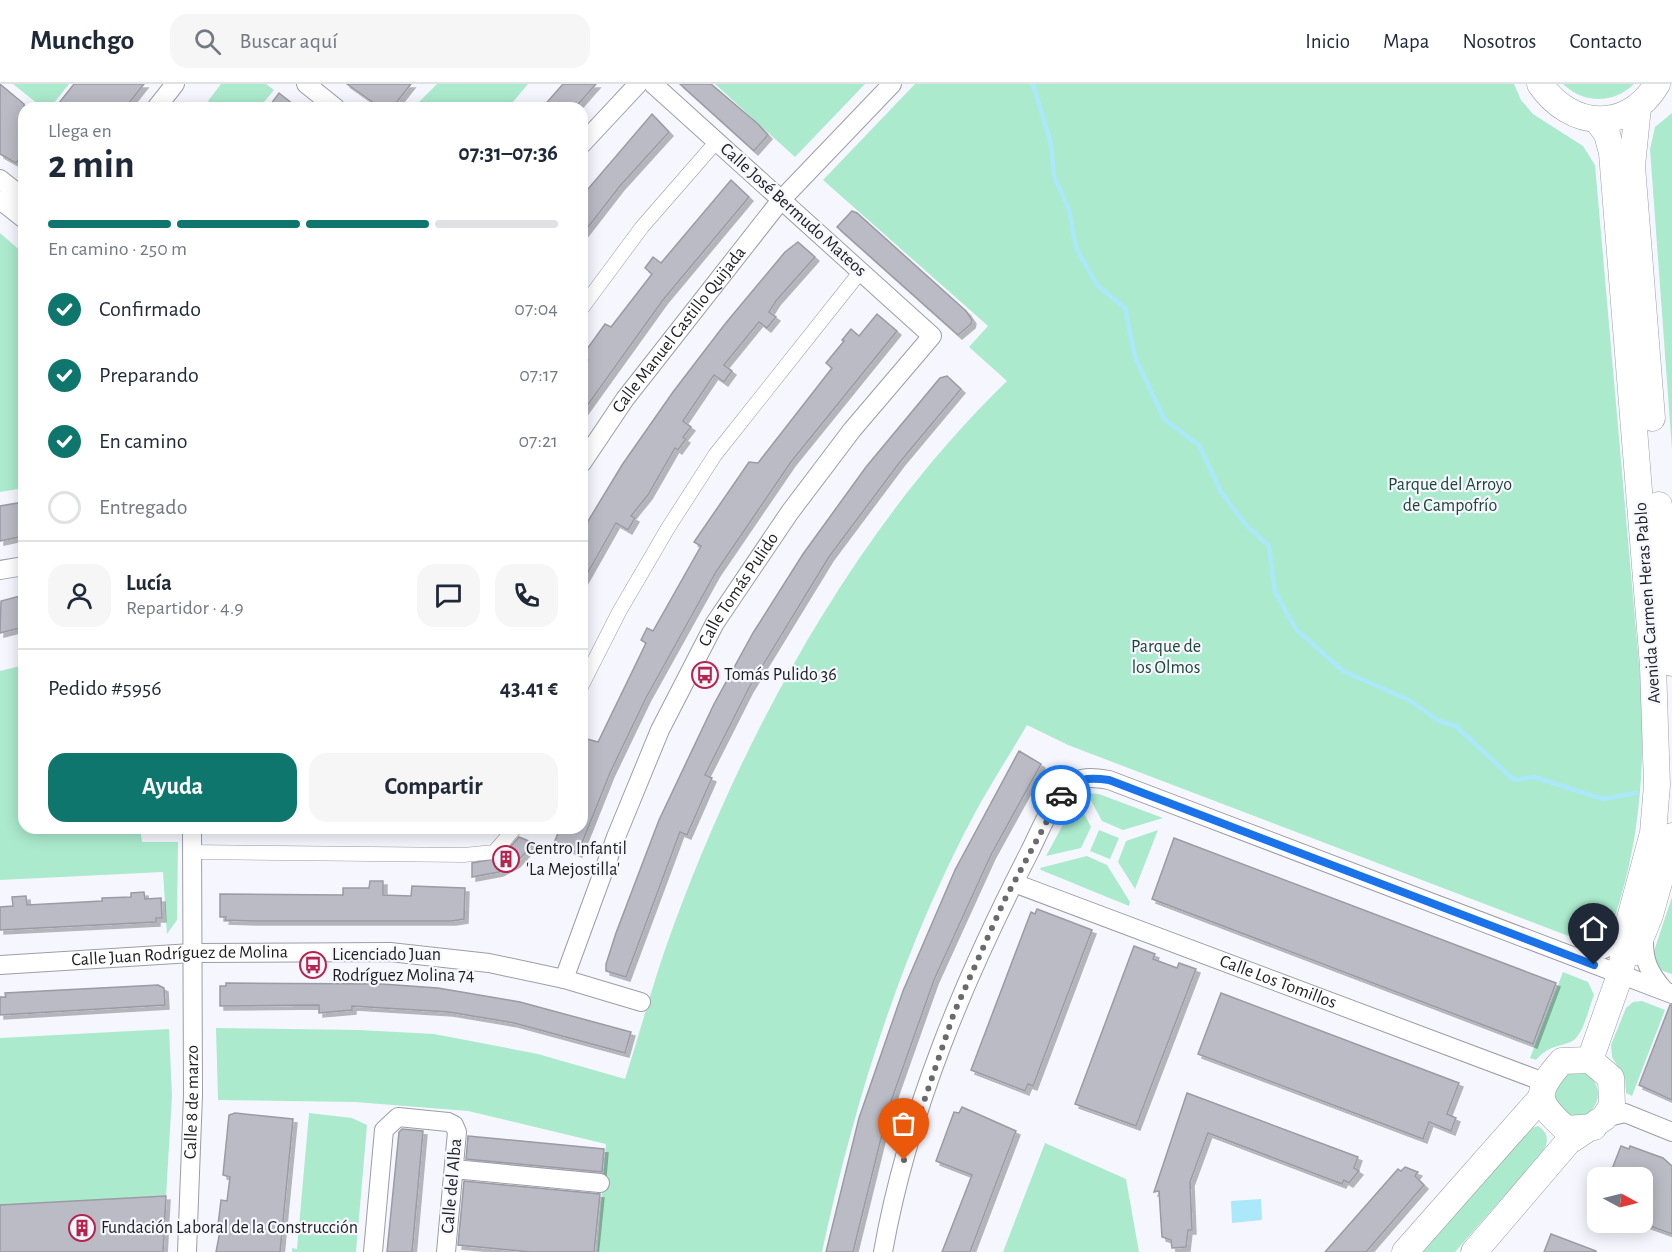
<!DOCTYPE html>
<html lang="es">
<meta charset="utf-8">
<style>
body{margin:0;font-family:"Alegreya Sans",sans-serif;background:#f6f6f7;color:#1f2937;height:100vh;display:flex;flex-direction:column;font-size:22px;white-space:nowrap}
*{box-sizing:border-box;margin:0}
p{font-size:20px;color:#747a83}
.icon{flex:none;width:33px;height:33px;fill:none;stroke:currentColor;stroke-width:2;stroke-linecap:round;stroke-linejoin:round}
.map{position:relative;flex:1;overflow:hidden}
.details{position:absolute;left:18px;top:18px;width:570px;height:732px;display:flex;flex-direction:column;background:#fff;border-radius:18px;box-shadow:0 3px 15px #0003}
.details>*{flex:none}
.needle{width:39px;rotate:97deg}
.fabs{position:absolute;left:1587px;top:1083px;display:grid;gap:12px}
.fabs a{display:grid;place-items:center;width:66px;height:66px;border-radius:12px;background:#fff;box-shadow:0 3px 15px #0003;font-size:30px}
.pin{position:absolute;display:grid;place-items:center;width:51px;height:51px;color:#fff;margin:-62px -26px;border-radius:50% 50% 50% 0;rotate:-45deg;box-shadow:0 0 6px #0007}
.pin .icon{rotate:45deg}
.courier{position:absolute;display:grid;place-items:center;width:60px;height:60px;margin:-30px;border:4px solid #1a73e8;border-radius:50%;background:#fff;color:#222;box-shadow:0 2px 8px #0007}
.headline em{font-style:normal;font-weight:700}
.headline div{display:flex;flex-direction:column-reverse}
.headline{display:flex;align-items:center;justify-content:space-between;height:102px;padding:0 30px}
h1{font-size:39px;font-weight:700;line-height:45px}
.bar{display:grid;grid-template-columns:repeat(4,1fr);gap:9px 6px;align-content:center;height:72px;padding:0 30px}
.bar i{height:8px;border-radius:4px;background:#e0e1e3}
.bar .current{background:#0f766e}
.bar p{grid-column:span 4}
.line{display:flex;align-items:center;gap:15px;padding:0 30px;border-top:2px solid #e0e1e3}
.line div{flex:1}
.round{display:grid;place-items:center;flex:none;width:63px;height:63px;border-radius:18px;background:#f6f6f7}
ol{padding:0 30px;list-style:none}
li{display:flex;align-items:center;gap:18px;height:66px}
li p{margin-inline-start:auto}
li .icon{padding:6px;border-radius:50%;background:#0f766e;color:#fff;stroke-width:4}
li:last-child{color:#747a83}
li i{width:33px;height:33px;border:3px solid #e0e1e3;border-radius:50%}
.button{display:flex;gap:12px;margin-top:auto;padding:12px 30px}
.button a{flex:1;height:69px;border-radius:18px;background:#0f766e;color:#fff;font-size:24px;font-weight:700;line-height:69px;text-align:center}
.button a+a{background:#f6f6f7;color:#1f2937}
header{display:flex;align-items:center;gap:36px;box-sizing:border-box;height:84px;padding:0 30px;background:#fff;border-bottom:2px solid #e0e1e3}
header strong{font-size:28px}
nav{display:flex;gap:33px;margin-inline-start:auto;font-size:21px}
.search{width:420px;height:54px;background:#f6f6f7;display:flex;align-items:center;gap:15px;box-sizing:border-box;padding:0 21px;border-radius:18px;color:#747a83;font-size:22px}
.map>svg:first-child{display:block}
.green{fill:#abeacd}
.water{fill:#abe8f9}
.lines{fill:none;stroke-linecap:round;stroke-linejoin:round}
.stream{stroke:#abe8f9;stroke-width:4.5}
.building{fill:#babbc4;stroke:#9a9ba4;stroke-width:1.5;filter:url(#shadow)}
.service-casing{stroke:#9c9da6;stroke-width:10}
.pedestrian-casing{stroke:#9c9da6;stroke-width:15}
.minor-casing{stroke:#9c9da6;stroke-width:20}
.secondary-casing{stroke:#9c9da6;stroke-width:27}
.service{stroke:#fff;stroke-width:9}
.pedestrian{stroke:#fff;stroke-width:14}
.minor{stroke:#fff;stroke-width:18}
.secondary{stroke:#fff;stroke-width:26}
.done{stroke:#696a6e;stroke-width:6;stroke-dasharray:0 10.8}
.route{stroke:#1a73e8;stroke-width:8}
.labels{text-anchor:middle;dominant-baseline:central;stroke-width:4.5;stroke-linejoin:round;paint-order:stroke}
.street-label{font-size:18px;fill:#1d1e21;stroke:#f6f7fe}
.park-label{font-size:18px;fill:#1c4635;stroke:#f6f7fe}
.poi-label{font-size:18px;fill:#1d1e21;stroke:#f6f7fe;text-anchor:start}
</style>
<header>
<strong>Munchgo</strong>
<div class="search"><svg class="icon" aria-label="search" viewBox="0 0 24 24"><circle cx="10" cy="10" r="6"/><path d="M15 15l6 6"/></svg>Buscar aquí</div>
<nav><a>Inicio</a><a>Mapa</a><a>Nosotros</a><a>Contacto</a></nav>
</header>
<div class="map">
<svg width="1672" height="1168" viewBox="0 0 1672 1168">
<defs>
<filter id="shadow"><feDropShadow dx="4" dy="4" stdDeviation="0" flood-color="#0004"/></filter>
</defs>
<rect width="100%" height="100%" fill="#f6f7fe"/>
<g class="green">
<polygon points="13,0 69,0 50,24 43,24"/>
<polygon points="221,0 266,0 274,6 259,24 216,24 208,17"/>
<polygon points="437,0 528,0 508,24 413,24"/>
<polygon points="715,0 865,0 795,73"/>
<path d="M915 0H1514L1521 16 1533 30 1583 62 1595 81 1642 615C1644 684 1640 749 1620 816 1616 829 1612 848 1598 855 1589 859 1580 855 1571 853L1068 661 1027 641C1010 670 992 698 976 727 902 865 855 1015 822 1168H597L606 1060 468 1027 355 1018 218 1016 216 944 359 946 434 950 538 970 625 995C642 942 656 887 676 835 748 642 857 442 1007 297L969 263 988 242 823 96Z"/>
<path d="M1563 0H1634C1613 20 1584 20 1563 0Z"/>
<polygon points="1672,29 1672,366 1650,65 1655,43"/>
<polygon points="0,149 24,170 24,404 0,408"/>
<polygon points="24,581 24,744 140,744 142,758 178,758 177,836 167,850 163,788 0,796 0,587"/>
<polygon points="1087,709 1099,710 1163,734 1123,746 1102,737"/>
<polygon points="1077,715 1091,743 1081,764 1046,772"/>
<polygon points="1099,746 1119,754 1110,775 1090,767"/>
<polygon points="1158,746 1135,805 1118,778 1126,757"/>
<polygon points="1087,772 1107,781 1130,818 1129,822 1041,786 1040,784"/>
<polygon points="1672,813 1672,890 1649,882"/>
<path d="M1563 888 1588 898 1594 911C1589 923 1584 948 1574 956 1561 964 1551 959 1536 976L1530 974Z"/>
<polygon points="1642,917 1665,926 1632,1012 1626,1009 1625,995 1612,973 1611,961 1626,924 1633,918"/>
<polygon points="169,945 172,1012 166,1112 0,1121 0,954"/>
<circle cx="1575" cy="1010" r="23"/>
<polygon points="309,1029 352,1034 367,1041 356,1168 292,1168 292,1164 297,1165"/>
<path d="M1538 1042C1548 1049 1549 1055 1544 1066L1455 1168H1421L1528 1045Z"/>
<polygon points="1045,1059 1126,1095 1139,1168 1003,1168"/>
</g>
<polygon class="water" points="1261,1115 1262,1136 1232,1139 1231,1117"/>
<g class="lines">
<polyline class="stream" points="1033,0 1051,60 1054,92 1069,126 1076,163 1097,201 1125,224 1135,273 1164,335 1199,361 1221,408 1246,441 1269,462 1275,508 1296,545 1343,587 1409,616 1439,637 1456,642 1514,696 1534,693 1603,715 1636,709"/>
</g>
<g class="building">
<polygon points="0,0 24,20 24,69 16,79 0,70"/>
<polygon points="74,0 144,0 125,24 55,24"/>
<polygon points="347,0 411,0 392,24 381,24"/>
<polygon points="563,0 596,0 575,24 542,24"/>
<polygon points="680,0 711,0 758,40 768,51 754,67"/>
<polygon points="279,9 298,24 268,24"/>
<polygon points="652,30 669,48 620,102 582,151 582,112"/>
<polygon points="731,96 749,113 663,216 582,329 582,284 588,276 582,272 605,240 611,243 652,190 645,184 653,173 661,179"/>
<polygon points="852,127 857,129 966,227 972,236 971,240 958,251 837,143"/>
<polygon points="798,158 815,173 776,217 769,228 776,233 767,244 759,238 724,281 732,287 724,298 714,291 683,337 691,343 683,353 686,355 678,366 675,364 648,411 631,432 635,434 628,446 616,439 582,499 582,447 622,381 673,308 725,240 785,168"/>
<polygon points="877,230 897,247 791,378 716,488 646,614 610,689 578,769 554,759 560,744 582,744 582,693 587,683 582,681 582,666 587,655 598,658 646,559 641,556 647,544 653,547 701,462 694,458 749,378 758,379 832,284 826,279 844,257 842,256 851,245 859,252"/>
<polygon points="947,292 961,305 900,378 829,473 749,604 705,691 712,694 687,751 680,748 626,893 606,887 606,880 616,849 659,736 714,620 753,549 803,470 866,383 940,294"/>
<polygon points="24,418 24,452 0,457 0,422"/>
<polygon points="24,511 24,543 0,549 1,517"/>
<polygon points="1019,667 1041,680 991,771 934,896 888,1026 853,1168 826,1168 859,1034 903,907 955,786"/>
<polygon points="519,753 534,759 516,779 499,788 472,793 472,779 500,774"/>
<polygon points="1174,754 1556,899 1533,960 1152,815"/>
<polygon points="370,797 383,797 383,811 411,812 412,802 465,804 464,835 452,837 252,837 225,836 226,833 220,833 220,810 343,811 343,804 369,804"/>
<polygon points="144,808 145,815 161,814 162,834 156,834 156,838 0,846 0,823 13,822 12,813 26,812 27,821 102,817 102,814 131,813 131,809"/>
<polygon points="1037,825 1092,846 1033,1002 1028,1000 1025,1007 971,986 1031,828 1035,830"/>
<polygon points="1134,862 1155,870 1153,875 1177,884 1179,879 1196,885 1136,1042 1075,1020"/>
<polygon points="226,899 382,900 438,904 520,918 631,948 625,969 514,939 449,928 352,922 352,926 319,929 319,921 220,922 220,902 226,902"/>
<polygon points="158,901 164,904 165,921 0,931 0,913 6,913 5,909"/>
<polygon points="1221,909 1459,999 1447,1030 1456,1034 1451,1047 1429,1038 1423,1055 1198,970"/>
<polygon points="1670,921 1672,921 1672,1016 1639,1001"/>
<polygon points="1187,1009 1358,1073 1354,1084 1359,1087 1349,1099 1344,1096 1342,1100 1208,1049 1190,1098 1192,1146 1188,1146 1186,1163 1172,1164 1171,1156 1162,1153 1159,1107 1154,1108"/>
<polygon points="962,1023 1016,1047 970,1168 942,1168 972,1091 936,1077 954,1028 959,1029"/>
<polygon points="235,1029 293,1035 280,1168 216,1168 221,1142 218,1141 221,1116 227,1117 230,1093 223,1091 229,1031"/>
<polygon points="402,1045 423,1047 412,1168 387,1168 399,1048"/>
<polygon points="468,1052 604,1065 602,1088 466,1075"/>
<polygon points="1621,1062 1629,1065 1630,1062 1663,1074 1672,1082 1672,1150 1642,1139 1642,1094 1633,1094 1612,1085"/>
<polygon points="1405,1083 1418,1088 1415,1092 1424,1101 1366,1168 1325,1168 1398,1085 1401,1087"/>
<polygon points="464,1097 600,1110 594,1168 531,1168 458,1161"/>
<polygon points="166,1112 163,1168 0,1168 0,1121"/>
<polygon points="1551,1150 1596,1167 1596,1168 1544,1168"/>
</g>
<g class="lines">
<defs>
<polyline id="service" points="166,744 192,744"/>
<g id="pedestrian">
<polyline points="582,224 642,143 717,57"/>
<polyline points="582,601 619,528 668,444 715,371 861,187"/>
<polyline points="192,768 464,771 494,768 515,744"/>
</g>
<g id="minor">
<polyline points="306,0 336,24"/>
<polyline points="156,24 175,0"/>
<polyline points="582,60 638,0"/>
<polyline points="0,95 24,114"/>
<polyline points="0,116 24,135"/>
<path id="s1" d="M582 379 625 315 781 116 892 0"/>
<polyline points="0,486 24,482"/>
<path id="s2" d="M1014 799 1544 998"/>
<path d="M1644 853C1643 876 1649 889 1664 906"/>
<path d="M1576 873C1600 869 1614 864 1627 842"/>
<path id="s3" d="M0 881 192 869 390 868 489 879 564 895 641 918"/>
<path id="s4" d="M564 895 616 753 660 646 715 539 790 428 852 346 932 252 653 0"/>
<polyline points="1604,1034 1625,1029 1672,1048"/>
<polyline points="454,1085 600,1099"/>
<path id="s5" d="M187 1168 193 1011 192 744"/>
<polyline points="373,1168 384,1046 398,1033 448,1038 454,1041 457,1048 446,1168"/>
<path d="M883 1168C908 1027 965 893 1030 767 1039 749 1056 707 1073 698 1085 692 1097 694 1109 696L1672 910"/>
</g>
<g id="secondary">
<path d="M1540 0C1571 45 1628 49 1657 0"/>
<polyline points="1638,23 1632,82 1652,334"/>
<polyline points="1659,421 1672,579"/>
<polyline points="1635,868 1650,831 1672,752"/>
<polyline points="1590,976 1620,891 1629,838 1653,749 1657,701 1653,582 1612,69 1607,50 1597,36"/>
<polyline points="1405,1168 1541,1014"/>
<path d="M1474 1168 1568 1058 1604 1034 1612 1022 1611 994 1590 976 1562 977C1534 1009 1535 1017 1566 1045L1594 1043"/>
</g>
</defs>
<use href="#service" class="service-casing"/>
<use href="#pedestrian" class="pedestrian-casing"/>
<use href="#minor" class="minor-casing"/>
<use href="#secondary" class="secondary-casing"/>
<use href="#service" class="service"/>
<use href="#pedestrian" class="pedestrian"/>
<use href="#minor" class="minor"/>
<use href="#secondary" class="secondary"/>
</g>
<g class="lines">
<polyline class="done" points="904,1076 954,929 1004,817 1061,711"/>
<path class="route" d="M1061 711C1075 694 1087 693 1109 696L1594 881"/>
</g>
<defs>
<symbol id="bus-ring" viewBox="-11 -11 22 22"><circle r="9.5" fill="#f6f7fe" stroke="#b5244c" stroke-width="1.5"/><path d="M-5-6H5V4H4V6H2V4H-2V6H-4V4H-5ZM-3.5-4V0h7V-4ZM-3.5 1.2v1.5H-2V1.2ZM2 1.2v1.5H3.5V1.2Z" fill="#b5244c"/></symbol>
<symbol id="building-ring" viewBox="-11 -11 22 22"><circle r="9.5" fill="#f6f7fe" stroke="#b5244c" stroke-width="1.5"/><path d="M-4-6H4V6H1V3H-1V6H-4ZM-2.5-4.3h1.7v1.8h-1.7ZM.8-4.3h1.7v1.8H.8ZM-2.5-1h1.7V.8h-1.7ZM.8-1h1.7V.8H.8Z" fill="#b5244c"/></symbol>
</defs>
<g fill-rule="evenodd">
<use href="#bus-ring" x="690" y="576" width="30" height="30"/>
<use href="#building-ring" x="491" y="760" width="30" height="30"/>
<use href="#bus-ring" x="298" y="866" width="30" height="30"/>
<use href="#building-ring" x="67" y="1129" width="30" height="30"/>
</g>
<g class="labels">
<g class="street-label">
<text transform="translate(793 126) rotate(42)">Calle José Bermudo Mateos</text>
<text stroke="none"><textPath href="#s1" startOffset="165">Calle Manuel Castillo Quijada</textPath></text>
<text stroke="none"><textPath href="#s4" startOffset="428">Calle Tomás Pulido</textPath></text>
<text transform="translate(1648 519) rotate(-94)">Avenida Carmen Heras Pablo</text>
<text stroke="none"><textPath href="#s3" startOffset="180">Calle Juan Rodríguez de Molina</textPath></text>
<text stroke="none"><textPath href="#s2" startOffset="282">Calle Los Tomillos</textPath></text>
<text stroke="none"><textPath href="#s5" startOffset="150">Calle 8 de marzo</textPath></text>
<text transform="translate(452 1102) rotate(-85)">Calle del Alba</text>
</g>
<g class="park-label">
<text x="1450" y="401">Parque del Arroyo<tspan x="1450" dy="21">de Campofrío</tspan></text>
<text x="1166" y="563">Parque de<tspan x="1166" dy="21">los Olmos</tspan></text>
</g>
<g class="poi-label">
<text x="724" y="591">Tomás Pulido 36</text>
<text x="526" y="765">Centro Infantil<tspan x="526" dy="21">'La Mejostilla'</tspan></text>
<text x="332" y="871">Licenciado Juan<tspan x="332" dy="21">Rodríguez Molina 74</tspan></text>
<text x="101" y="1144">Fundación Laboral de la Construcción</text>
</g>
</g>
</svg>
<div class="fabs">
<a><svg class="needle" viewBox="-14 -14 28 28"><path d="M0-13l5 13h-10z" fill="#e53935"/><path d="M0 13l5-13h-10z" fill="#747a83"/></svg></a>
</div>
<div class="pin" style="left:904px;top:1076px;background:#ea580c"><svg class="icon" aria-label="bag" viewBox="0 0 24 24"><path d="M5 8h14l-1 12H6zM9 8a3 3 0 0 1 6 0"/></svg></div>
<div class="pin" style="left:1594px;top:881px;background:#1f2937"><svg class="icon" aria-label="home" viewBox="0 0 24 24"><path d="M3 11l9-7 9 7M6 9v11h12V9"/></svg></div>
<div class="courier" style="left:1061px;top:711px"><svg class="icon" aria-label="car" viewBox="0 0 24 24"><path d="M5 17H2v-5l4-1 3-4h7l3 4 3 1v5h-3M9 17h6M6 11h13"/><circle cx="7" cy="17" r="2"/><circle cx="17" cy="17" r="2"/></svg></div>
<section class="details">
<div class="headline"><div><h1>2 min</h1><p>Llega en</p></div><em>07:31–07:36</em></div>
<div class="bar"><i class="current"></i><i class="current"></i><i class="current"></i><i></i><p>En camino · 250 m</p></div>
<ol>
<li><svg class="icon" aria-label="check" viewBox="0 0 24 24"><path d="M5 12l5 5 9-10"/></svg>Confirmado<p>07:04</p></li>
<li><svg class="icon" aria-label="check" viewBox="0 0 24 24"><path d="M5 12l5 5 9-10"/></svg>Preparando<p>07:17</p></li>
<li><svg class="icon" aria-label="check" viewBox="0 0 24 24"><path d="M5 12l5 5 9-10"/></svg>En camino<p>07:21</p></li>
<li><i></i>Entregado</li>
</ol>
<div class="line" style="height:108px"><a class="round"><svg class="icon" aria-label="person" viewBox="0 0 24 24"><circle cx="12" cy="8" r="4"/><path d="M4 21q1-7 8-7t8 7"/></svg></a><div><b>Lucía</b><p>Repartidor · 4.9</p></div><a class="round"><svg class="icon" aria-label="chat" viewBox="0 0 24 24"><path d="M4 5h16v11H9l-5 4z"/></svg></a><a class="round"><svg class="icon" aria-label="phone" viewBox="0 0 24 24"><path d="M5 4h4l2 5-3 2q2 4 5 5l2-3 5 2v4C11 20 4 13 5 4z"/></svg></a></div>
<div class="line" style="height:78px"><div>Pedido #5956</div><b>43.41 €</b></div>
<div class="button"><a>Ayuda</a><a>Compartir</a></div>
</section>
</div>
